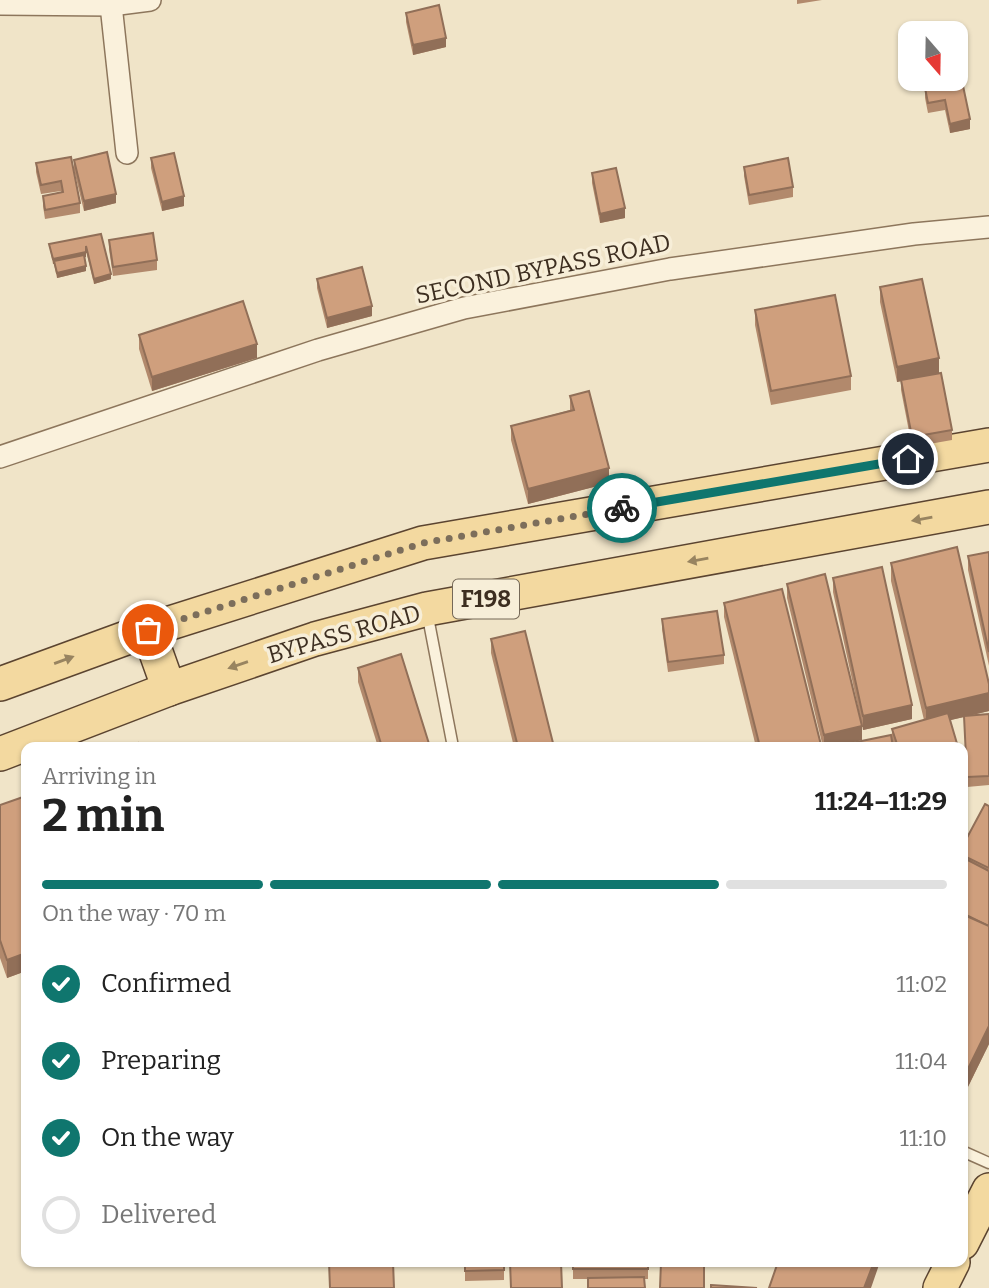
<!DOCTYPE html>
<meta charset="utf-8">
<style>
body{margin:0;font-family:Bitter,serif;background:#f2f2f2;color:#222;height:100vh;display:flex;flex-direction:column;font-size:26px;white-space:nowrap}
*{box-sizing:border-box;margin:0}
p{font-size:23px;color:#767676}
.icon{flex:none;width:38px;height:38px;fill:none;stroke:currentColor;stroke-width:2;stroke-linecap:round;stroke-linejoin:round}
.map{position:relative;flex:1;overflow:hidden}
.drawer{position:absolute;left:21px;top:742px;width:947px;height:525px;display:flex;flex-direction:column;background:#fff;border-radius:14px;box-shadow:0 2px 5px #0004}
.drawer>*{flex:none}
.needle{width:46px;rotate:160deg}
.controls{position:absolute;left:898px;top:21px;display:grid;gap:14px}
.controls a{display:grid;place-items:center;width:70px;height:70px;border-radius:14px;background:#fff;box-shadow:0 2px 5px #0004;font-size:35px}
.pin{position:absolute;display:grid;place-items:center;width:60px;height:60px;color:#fff;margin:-30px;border:4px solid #fff;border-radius:50%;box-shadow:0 2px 7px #0007}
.courier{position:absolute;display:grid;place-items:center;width:70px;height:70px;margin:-35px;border:5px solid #0f766e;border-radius:50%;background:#fff;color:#222;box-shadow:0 2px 9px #0007}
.overview em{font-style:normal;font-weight:700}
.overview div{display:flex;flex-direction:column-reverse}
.overview{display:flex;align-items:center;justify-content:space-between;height:119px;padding:0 21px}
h1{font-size:46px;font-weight:700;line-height:52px}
.bar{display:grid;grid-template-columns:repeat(4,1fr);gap:10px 7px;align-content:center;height:84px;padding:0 21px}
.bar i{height:9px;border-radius:5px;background:#e0e0e0}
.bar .active{background:#0f766e}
.bar p{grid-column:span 4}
ol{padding:0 21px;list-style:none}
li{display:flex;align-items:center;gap:21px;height:77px}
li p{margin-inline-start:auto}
li .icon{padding:7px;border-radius:50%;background:#0f766e;color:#fff;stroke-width:4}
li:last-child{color:#767676}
li i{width:38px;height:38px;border:4px solid #e0e0e0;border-radius:50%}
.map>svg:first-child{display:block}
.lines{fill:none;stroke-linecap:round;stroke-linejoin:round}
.lane-casing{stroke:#8d765c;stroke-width:13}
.street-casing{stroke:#8d765c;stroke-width:24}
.primary-casing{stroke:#5b4430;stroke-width:36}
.lane{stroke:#faf1dc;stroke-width:10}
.street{stroke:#faf1dc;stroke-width:21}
.primary{stroke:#f3d9a0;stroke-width:33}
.wall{fill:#b2896c}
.shaded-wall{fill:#916f58}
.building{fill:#cf9f7d;stroke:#916f58;stroke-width:2}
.oneway{fill:#988460}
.done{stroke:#7c6e5b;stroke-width:7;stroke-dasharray:0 12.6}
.route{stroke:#0f766e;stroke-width:9}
.labels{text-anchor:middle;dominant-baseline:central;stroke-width:7;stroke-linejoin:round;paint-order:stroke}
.shield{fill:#f7eed8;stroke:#756857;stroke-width:2}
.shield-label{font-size:23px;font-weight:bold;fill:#3d2e20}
.street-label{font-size:24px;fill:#3d2e20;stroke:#f7eed8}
</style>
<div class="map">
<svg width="989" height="1288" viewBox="0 0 989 1288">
<rect width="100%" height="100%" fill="#f0e4c8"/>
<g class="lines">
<defs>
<g id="lane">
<polyline points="427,612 453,747"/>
<polyline points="962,1151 989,1163"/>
</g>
<g id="street">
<polyline points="0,4 111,5 150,0"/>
<polyline points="111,5 127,153"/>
<polyline points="0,457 318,350 464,308 670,269 914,234 989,227"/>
</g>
<g id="primary">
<polyline points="148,630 169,689"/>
<polyline points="0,684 148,630 423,543 989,445"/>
<polyline points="0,754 169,689 315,639 427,609 989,507"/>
<polyline points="962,1243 989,1190"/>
<polyline points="940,1288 953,1262"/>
</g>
</defs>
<use href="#lane" class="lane-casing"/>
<use href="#street" class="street-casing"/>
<use href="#primary" class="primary-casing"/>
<use href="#lane" class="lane"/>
<use href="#street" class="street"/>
<use href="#primary" class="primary"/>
</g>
<g class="wall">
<polygon points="797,0 822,0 797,4"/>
<polygon points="406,13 446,47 413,55 406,22"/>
<polygon points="962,81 970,129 950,133 945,110 928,113 925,98 925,88"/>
<polygon points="71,157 80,203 80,213 45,219 43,206 43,196 62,193 61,191 41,194 36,172 36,163"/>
<polygon points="151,158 184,206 162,211 151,168"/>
<polygon points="74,160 116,203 84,211 74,170"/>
<polygon points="744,167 793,187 793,197 749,205 744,176"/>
<polygon points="592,173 625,218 600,223 592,183"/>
<polygon points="101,234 111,279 94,284 86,251 86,257 84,257 86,271 57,278 54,264 53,264 49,244"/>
<polygon points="109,240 157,260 157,270 113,276 109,249"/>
<polygon points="317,279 372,316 327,328 317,288"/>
<polygon points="880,287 939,373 909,379 952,430 952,440 912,447 901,390 901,381 897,382 880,302"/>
<polygon points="755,310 851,376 851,390 771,405 755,325"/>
<polygon points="139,335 257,358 152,391 139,349"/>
<polygon points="570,396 609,483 528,504 511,440 511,426 570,410"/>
<polygon points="989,552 989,666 968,570 968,556"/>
<polygon points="891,563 989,684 989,711 972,715 989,714 989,785 967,787 964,717 950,720 958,747 823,747 787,598 787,584 862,740 842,745 892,742 892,729 924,720 891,581"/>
<polygon points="833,578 912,719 863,730 833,592"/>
<polygon points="724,603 821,747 756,747 724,617"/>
<polygon points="662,619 724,655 724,664 668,672 662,629"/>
<polygon points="491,639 554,747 514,747 491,653"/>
<polygon points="358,668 430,747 378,747 358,682"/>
<polygon points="26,796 26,971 7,978 0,958 0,805"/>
<polygon points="989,806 989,1044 962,1099 962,847"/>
<polygon points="465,1262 504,1262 504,1280 465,1281"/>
<rect x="573" y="1262" width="75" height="17"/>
</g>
<g class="shaded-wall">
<polygon points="446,38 446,47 413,55 413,45"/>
<polygon points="970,119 970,129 950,133 950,124"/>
<polygon points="116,194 116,203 84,211 84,201"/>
<polygon points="184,196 184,206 162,211 162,202"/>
<polygon points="625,208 625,218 600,223 600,214"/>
<polygon points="86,252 86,257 53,264 53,259"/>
<polygon points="86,266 86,271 57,278 57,273"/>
<polygon points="111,274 111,279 94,284 94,279"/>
<polygon points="372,306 372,316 327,328 327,318"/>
<polygon points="257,344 257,358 152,391 152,377"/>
<polygon points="939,358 939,373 897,382 897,367"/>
<polygon points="609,468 609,483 528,504 528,489"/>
<polygon points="989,693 989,711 926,726 926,708"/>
<polygon points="912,705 912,719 863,730 863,716"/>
<polygon points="862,726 862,740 833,747 824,747 824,735"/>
<polygon points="964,770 964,784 962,785 962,771"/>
<polygon points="26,953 26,971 7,978 7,960"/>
<polygon points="989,1026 989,1044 962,1099 962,1081"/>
<polygon points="874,1262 880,1262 871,1288 864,1288"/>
</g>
<g class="building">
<polygon points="439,5 446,38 413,45 406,13"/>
<polygon points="962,81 970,119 950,124 945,100 928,103 925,88"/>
<polygon points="107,152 116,194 84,201 74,160"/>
<polygon points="174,153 184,196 162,202 151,158"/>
<polygon points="71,157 80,203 45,210 43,196 63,192 61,181 41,185 36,163"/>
<polygon points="788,158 793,187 749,195 744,167"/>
<polygon points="616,168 625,208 600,214 592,173"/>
<polygon points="153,233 157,260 113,267 109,240"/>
<polygon points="101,234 111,274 94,279 86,246 86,252 53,259 49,244"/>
<polygon points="84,255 86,266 57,273 54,261"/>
<polygon points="362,267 372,306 327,318 317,279"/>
<polygon points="922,279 939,358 897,367 880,287"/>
<polygon points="835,295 851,376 771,391 755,310"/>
<polygon points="243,301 257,344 152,377 139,335"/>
<polygon points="941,373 952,430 912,437 901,380"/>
<polygon points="589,391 609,468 528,489 511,426 574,410 570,396"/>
<polygon points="957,547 989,684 989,693 926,708 891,563"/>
<polygon points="989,552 989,652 968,556"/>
<polygon points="882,567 912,705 863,716 833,578"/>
<polygon points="825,574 862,726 824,735 787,584"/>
<polygon points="782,589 821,745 812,747 760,747 724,603"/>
<polygon points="717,611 724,655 668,662 662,619"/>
<polygon points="525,631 554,747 518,747 491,639"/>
<polygon points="401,654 430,747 382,747 358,668"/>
<polygon points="948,713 958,747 898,747 892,729"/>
<polygon points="989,714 989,776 967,777 964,716"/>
<polygon points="891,735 893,747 832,747"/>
<polygon points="138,743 139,747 127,747"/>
<polygon points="26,796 26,953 7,960 0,940 0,805"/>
<polygon points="985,804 989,806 989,868 962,855 962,847"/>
<polygon points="962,857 989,871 989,926 962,913"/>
<polygon points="962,914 989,926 989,1026 962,1081"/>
<polygon points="329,1262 393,1262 394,1288 330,1288"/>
<polygon points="465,1262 504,1262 504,1270 465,1271"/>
<polygon points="510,1262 561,1262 562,1288 511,1288"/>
<rect x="573" y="1262" width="75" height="7"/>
<polygon points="661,1262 704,1262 704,1288 660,1288"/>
<polygon points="778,1262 874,1262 864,1288 769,1288"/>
<polygon points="644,1277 645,1288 588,1288 588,1278"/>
<polygon points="711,1285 757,1288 711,1288"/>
</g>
<defs><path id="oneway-solid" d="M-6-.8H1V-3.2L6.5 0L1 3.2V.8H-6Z" transform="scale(1.75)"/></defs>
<g class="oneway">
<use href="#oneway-solid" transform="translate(922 519) rotate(170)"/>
<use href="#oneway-solid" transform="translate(698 560) rotate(170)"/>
<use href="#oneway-solid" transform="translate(64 660) rotate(-20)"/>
<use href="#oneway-solid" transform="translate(238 665) rotate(161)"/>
</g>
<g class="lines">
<polyline class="done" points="148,630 423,543 622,508"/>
<polyline class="route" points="622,508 908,459"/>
</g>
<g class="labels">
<rect class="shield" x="453" y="579.5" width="66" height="39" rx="5"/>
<g class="shield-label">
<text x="486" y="599">F198</text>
</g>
<g class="street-label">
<text transform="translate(543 269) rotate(-12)">SECOND BYPASS ROAD</text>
<text transform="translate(344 634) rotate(-16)">BYPASS ROAD</text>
</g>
</g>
</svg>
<div class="controls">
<a><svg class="needle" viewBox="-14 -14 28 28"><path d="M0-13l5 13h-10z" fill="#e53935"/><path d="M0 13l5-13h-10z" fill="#767676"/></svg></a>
</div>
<div class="pin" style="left:148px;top:630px;background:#ea580c"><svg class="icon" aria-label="bag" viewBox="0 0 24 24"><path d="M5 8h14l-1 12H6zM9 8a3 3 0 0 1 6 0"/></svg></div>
<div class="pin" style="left:908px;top:459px;background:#1f2937"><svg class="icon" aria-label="home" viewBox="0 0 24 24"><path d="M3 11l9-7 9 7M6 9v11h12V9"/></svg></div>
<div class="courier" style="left:622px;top:508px"><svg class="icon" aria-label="bike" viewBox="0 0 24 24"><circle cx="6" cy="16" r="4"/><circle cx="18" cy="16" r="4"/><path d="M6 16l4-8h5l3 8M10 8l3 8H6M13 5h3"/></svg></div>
<section class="drawer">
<div class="overview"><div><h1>2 min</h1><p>Arriving in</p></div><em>11:24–11:29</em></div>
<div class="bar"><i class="active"></i><i class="active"></i><i class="active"></i><i></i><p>On the way · 70 m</p></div>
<ol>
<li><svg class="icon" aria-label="check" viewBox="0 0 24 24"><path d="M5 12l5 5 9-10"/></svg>Confirmed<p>11:02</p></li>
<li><svg class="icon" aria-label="check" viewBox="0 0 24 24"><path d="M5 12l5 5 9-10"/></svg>Preparing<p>11:04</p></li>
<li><svg class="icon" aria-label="check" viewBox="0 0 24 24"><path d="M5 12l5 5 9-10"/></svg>On the way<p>11:10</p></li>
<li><i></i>Delivered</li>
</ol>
</section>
</div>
